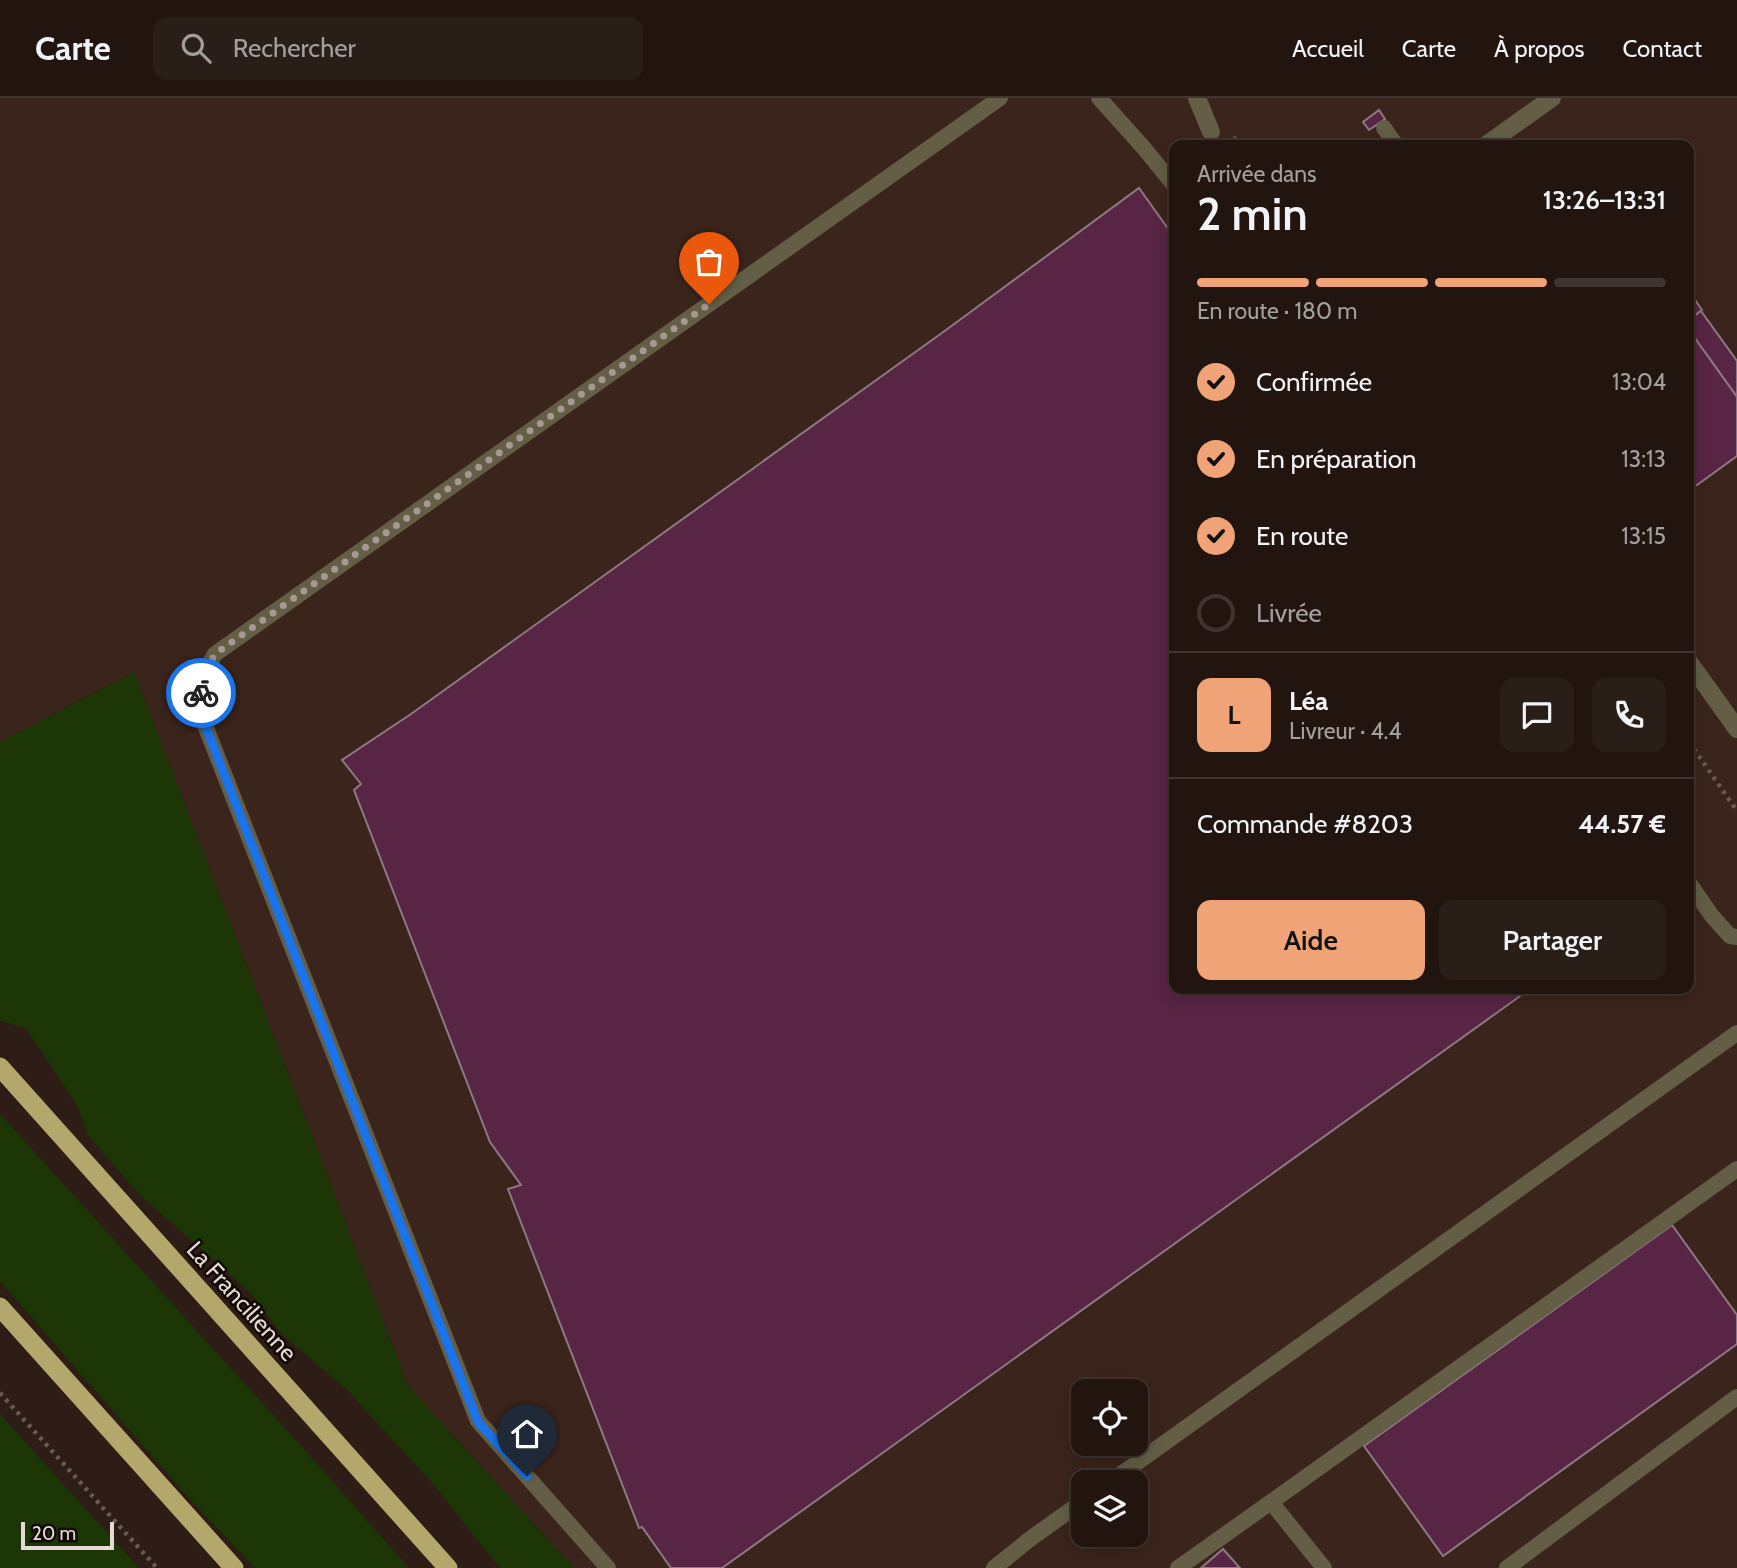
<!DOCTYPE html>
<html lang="fr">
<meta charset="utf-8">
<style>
body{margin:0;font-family:Cabin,sans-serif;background:#2a1e19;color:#f1f3f6;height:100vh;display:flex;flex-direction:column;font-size:26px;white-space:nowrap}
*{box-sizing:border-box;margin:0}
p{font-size:23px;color:#a29f9f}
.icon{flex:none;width:38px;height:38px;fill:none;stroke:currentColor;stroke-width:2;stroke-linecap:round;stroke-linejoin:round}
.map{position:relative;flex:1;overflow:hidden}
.details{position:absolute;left:1169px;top:42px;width:525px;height:854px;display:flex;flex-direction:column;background:#221510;border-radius:14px;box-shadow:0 4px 18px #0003,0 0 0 2px #3f3430}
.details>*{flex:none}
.controls{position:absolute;left:1071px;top:1281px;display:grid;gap:14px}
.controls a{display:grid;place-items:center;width:77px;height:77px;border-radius:14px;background:#221510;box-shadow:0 4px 18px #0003,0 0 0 2px #3f3430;font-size:35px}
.scale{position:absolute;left:21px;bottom:18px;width:93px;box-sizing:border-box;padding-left:7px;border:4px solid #e6dad6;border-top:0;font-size:19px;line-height:24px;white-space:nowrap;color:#e6dad6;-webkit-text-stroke:5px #100906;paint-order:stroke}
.pin{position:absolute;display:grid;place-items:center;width:60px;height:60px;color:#fff;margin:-72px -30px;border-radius:50% 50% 50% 0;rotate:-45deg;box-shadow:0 0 7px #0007}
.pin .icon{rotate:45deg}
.courier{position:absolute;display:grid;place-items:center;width:70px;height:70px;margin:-35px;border:5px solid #1a73e8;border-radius:50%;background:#fff;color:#222;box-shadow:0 2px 9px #0007}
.headline em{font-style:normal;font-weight:600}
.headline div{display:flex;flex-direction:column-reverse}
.headline{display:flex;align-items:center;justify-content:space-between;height:119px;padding:0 28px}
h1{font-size:46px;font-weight:600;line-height:52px}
.bar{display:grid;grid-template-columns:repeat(4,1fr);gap:10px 7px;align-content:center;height:84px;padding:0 28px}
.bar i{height:9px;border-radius:5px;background:#3f3430}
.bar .selected{background:#efa377}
.bar p{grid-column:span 4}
.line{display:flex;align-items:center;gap:18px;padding:0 28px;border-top:2px solid #3f3430}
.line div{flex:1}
.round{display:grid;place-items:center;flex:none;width:74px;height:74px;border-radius:14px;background:#2a1e19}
ol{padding:0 28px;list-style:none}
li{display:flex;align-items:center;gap:21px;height:77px}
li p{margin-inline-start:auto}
li .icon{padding:7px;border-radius:50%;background:#efa377;color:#111;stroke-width:4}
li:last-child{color:#a29f9f}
li i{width:38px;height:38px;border:4px solid #3f3430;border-radius:50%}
.primary-button{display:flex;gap:14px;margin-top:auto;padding:14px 28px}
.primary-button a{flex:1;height:80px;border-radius:14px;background:#efa377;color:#111;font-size:28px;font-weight:600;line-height:80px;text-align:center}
.primary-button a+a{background:#2a1e19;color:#f1f3f6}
header{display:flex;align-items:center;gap:42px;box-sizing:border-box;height:98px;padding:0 35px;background:#221510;border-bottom:2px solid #3f3430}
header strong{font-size:33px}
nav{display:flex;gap:38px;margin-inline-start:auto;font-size:24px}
.search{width:490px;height:63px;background:#2a1e19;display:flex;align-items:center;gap:18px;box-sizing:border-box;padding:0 24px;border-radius:14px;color:#a29f9f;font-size:26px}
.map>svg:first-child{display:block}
.built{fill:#3b241b;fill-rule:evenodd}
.green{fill:#1c3606}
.building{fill:#582544;stroke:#8d7983;stroke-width:2}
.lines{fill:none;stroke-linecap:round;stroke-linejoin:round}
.path{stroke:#6a5a55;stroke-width:4.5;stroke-dasharray:3.5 5;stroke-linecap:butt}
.service{stroke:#635e45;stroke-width:16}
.minor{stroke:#635e45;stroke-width:18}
.trunk{stroke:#b4a76c;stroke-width:19}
.done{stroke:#a69893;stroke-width:7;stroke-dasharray:0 12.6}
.route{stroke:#1a73e8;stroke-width:9}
.labels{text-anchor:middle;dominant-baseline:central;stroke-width:5;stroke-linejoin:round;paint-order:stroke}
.street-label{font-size:24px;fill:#e6dad6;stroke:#100906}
</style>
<header>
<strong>Carte</strong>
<div class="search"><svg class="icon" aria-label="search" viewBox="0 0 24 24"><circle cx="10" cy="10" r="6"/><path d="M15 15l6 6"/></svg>Rechercher</div>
<nav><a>Accueil</a><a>Carte</a><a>À propos</a><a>Contact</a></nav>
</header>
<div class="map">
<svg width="1737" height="1470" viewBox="0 0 1737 1470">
<rect width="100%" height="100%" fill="#2e1c16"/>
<path class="built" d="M0 0H1737V1470H574L408 1288 134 574 0 644ZM1174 47H1689V891H1174ZM1083 1293H1136V1346H1083ZM1083 1384H1136V1437H1083Z"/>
<g class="green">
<polygon points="134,574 408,1288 574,1470 500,1470 434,1387 347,1292 281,1235 249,1193 142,1099 89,1039 78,1009 26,930 0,923 0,644"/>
<polygon points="0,1016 295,1341 409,1470 255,1470 187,1398 0,1183"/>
<polygon points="0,1316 139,1470 0,1470"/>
</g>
<g class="building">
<polygon points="1379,12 1385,21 1369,32 1363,24"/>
<polygon points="1139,90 1174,139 1174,891 1530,891 722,1470 671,1470 642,1429 639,1430 508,1091 521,1087 490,1044 354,692 361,686 342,662 411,616 946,232"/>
<polygon points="1689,193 1702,212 1689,222"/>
<polygon points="1701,213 1737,263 1737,299 1689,232 1689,222"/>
<polygon points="1689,232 1737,299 1737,358 1697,387 1689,388"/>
<polygon points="1672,1127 1737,1217 1737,1246 1443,1458 1364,1348"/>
<polygon points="1223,1451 1240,1470 1201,1470"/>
</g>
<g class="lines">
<g class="path">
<polyline points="1233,40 1242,43 1248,47"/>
<polyline points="1689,644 1737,713"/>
<polyline points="0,1295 157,1470"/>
</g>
<g class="service">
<polyline points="1099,0 1143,49 1174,87"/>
<polyline points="1384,30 1396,47"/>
<polyline points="1689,785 1712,818 1730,838 1737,839"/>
<polyline points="1110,1384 1737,935"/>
<polyline points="1271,1404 1737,1071"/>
<polyline points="608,1470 478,1323 199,612 203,577 215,556 1000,0"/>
<polyline points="994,1470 1030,1441 1083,1403"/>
<polyline points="1178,1470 1271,1404 1324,1470"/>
<polyline points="1507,1470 1737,1299"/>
</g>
<g class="minor">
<polyline points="1197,0 1211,34"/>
<polyline points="1486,47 1552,0"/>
<polyline points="1689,564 1737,631"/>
</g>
<g class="trunk">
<polyline points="0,969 448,1470"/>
<polyline points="0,1209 234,1470"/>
</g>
</g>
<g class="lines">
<polyline class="done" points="201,595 203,577 215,556 709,206"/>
<polyline class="route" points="201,595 199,612 478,1324 527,1378"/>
</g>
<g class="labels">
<g class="street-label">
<text transform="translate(242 1203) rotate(48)">La Francilienne</text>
</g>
</g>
</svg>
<div class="controls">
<a><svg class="icon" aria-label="locate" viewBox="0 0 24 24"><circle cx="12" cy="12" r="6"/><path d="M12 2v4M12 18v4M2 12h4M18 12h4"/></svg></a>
<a><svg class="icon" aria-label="layers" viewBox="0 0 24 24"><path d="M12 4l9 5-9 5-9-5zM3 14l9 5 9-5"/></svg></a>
</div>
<div class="scale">20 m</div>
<div class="pin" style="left:709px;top:206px;background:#ea580c"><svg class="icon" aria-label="bag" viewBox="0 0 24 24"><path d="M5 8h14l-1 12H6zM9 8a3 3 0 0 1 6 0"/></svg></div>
<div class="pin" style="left:527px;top:1378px;background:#1f2937"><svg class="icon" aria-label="home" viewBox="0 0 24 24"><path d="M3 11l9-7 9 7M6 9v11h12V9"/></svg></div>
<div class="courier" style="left:201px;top:595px"><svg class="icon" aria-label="bike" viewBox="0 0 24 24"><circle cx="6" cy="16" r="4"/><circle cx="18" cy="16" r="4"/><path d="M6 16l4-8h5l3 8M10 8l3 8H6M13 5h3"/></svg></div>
<section class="details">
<div class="headline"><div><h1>2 min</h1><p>Arrivée dans</p></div><em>13:26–13:31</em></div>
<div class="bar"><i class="selected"></i><i class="selected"></i><i class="selected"></i><i></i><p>En route · 180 m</p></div>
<ol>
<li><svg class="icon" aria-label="check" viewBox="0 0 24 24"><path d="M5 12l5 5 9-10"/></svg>Confirmée<p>13:04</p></li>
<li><svg class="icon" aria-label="check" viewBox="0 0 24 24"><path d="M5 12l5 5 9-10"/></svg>En préparation<p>13:13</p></li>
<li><svg class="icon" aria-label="check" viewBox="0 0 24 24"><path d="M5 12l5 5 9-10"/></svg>En route<p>13:15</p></li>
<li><i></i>Livrée</li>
</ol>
<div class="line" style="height:126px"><b class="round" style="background:#efa377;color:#111">L</b><div><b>Léa</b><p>Livreur · 4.4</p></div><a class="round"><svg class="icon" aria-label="chat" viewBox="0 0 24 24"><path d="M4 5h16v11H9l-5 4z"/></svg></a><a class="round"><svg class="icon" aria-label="phone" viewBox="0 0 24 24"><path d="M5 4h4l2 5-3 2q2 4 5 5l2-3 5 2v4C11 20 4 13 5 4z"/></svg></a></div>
<div class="line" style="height:91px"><div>Commande #8203</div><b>44.57 €</b></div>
<div class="primary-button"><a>Aide</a><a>Partager</a></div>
</section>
</div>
